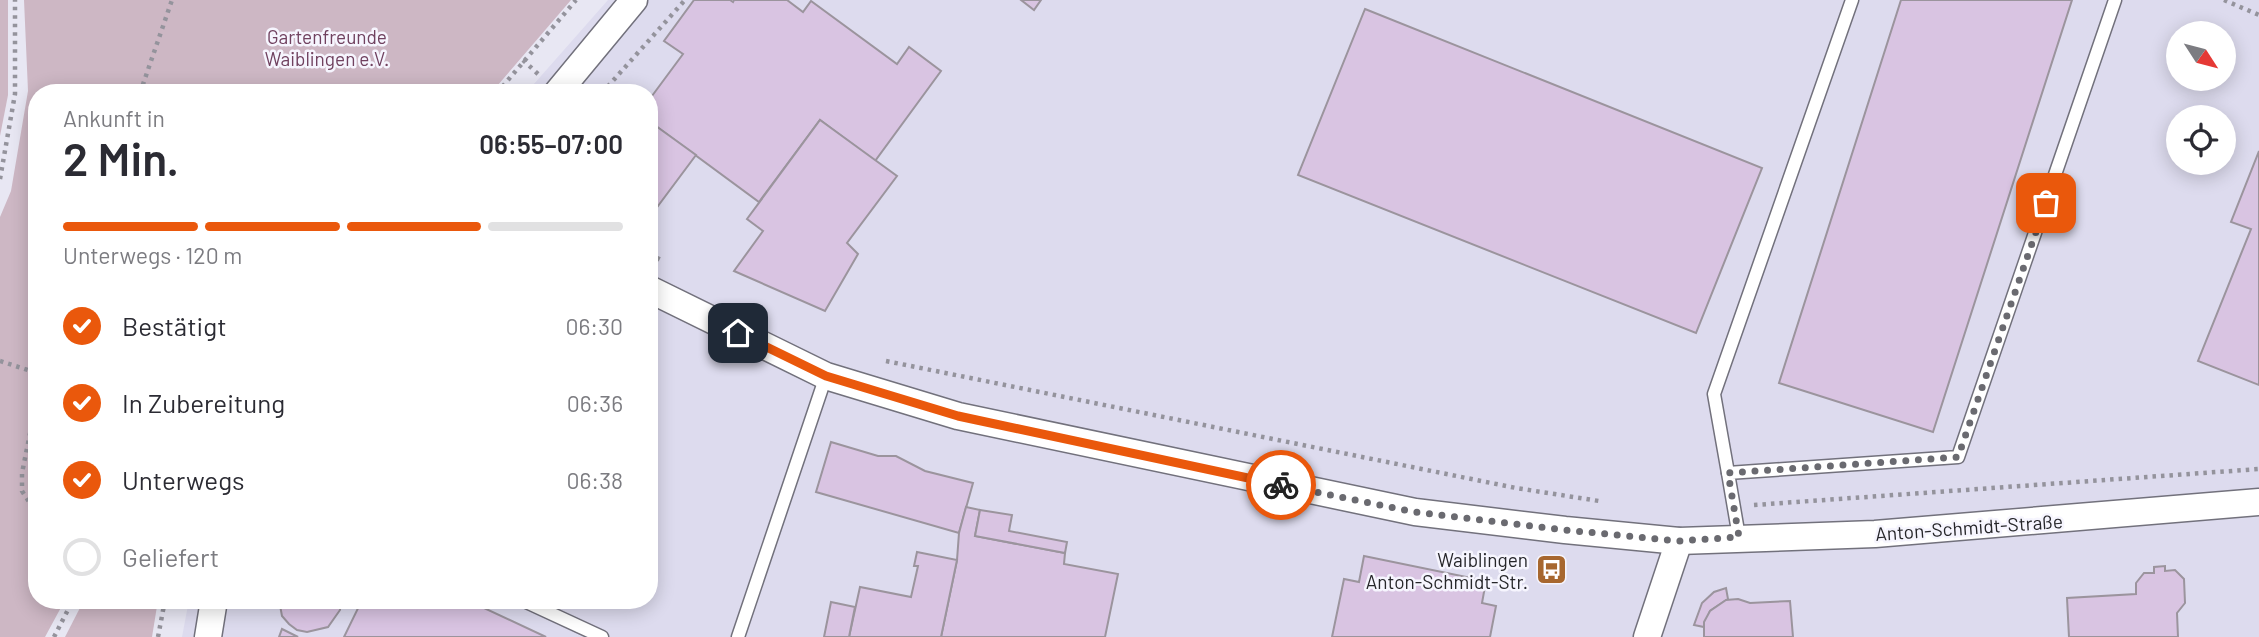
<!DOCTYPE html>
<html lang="de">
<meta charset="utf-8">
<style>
body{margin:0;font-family:Barlow,sans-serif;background:#f7f7f7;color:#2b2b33;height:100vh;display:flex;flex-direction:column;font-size:26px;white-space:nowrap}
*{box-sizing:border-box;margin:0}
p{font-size:23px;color:#7c7c81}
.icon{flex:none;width:38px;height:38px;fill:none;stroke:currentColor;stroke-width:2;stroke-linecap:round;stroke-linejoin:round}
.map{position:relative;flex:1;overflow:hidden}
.panel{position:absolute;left:28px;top:84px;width:630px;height:525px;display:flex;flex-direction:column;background:#fff;border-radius:28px;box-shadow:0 4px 18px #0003}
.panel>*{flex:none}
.needle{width:46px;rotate:126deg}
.fabs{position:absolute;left:2166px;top:21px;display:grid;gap:14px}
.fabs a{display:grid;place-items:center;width:70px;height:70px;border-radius:50%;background:#fff;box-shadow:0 4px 18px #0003;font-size:35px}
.pin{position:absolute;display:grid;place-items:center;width:60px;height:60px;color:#fff;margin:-30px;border-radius:14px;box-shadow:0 4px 10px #0006}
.courier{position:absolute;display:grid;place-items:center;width:70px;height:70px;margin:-35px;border:5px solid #ea580c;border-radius:50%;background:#fff;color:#222;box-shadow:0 2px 9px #0007}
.overview em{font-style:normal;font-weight:600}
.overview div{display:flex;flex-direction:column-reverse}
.overview{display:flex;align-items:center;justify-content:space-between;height:119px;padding:0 35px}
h1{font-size:46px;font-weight:600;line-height:52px}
.bar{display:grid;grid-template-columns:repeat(4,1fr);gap:10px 7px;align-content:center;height:84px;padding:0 35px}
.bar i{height:9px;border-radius:5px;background:#e1e1e2}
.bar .selected{background:#ea580c}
.bar p{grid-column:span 4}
ol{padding:0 35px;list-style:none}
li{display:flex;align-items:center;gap:21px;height:77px}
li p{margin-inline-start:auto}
li .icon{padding:7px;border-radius:50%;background:#ea580c;color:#fff;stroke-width:4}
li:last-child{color:#7c7c81}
li i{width:38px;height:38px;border:4px solid #e1e1e2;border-radius:50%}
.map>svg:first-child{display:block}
.built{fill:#dddbee;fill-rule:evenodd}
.green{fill:#cdb7c4}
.building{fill:#d9c4e2;stroke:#9b949d;stroke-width:2}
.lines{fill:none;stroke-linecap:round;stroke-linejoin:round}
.lane-casing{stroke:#72717c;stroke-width:15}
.street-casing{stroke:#72717c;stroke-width:29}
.path{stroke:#94939c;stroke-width:4.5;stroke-dasharray:3.5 5;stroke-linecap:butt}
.lane{stroke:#fff;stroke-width:12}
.street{stroke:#fff;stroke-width:26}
.done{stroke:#6a6a70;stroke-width:7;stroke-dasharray:0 12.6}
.route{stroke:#ea580c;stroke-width:9}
.labels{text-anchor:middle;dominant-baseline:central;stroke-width:5;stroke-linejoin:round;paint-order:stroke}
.park-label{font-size:19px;fill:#70415f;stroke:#f6f5fe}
.street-label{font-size:19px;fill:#26262a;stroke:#f6f5fe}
.poi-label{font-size:19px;fill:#26262a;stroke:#f6f5fe;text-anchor:end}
</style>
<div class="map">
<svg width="2259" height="637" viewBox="0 0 2259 637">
<rect width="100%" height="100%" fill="#e8e7f3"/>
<path class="built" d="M608 0H2259V637H182L189 600H649V93H526ZM2179 33H2224V79H2179ZM2179 117H2224V163H2179Z"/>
<g class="green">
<polygon points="0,0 8,0 8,95 0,136"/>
<polygon points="24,0 571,0 491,93 37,93 37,600 65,600 45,637 0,637 0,217 11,191 28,91"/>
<polygon points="84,600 158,600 152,637 65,637"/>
</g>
<g class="building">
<polygon points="694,0 730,0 733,2 734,0 787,0 803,12 811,1 897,64 909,47 941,71 875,161 820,120 759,202 649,121 649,100 683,54 664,41"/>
<polygon points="1021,0 1041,0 1034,10"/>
<polygon points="1901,0 2072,0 1933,432 1779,383"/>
<polygon points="1365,9 1762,168 1696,333 1298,175"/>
<polygon points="820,120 897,176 847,243 858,254 825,311 734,271 763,231 747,219"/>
<polygon points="649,121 696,155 649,218"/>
<polygon points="2259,151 2259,385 2198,361 2251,229 2231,222"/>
<polygon points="831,442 878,456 896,456 925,471 973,483 959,533 816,492"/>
<polygon points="966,507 980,510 975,536 1065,553 1064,564 1118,574 1105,637 941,637 957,560 959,533"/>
<polygon points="980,510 1012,515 1009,531 1067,542 1065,553 975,536"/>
<polygon points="917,552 957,560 941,637 849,637 860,587 911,597 918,566 914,566"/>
<polygon points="1364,556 1486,581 1482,603 1496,606 1490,637 1332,637 1344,579 1359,582"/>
<polygon points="2165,566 2165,571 2175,570 2184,579 2185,603 2177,613 2178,637 2069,637 2067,598 2136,594 2136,583 2144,573 2154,573 2154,567"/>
<polygon points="1726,588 1728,599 1710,611 1704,627 1694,625 1702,603 1714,592"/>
<polygon points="1738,599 1750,603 1790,601 1793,637 1704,637 1704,622 1710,611 1726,600"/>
<polygon points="279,600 341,600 340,610 328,627 307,632 297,630 289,624 282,616"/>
<polygon points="362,600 467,600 546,637 344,637"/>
<polygon points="831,602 855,607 849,637 824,637"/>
<polygon points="282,629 298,637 279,637"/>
</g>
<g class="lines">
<defs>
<g id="lane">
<polyline points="1728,473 1714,394 1852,0"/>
<polyline points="1739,537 1728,473 1958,457 2115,0"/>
<polyline points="522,600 602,637"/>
<polyline points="738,637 826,376"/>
</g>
<g id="street">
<polyline points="557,93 634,0"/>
<polyline points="649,289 826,376 958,416 1415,512 1565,530 1679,541 1875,534 2259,502"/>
<polyline points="208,637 214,600"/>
<polyline points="1647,637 1679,541"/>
</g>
</defs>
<use href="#lane" class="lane-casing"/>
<use href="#street" class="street-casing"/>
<g class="path">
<polyline points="2224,0 2259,15"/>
<polyline points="523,60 538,74"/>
<polyline points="140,93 172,0"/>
<polyline points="497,93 576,0"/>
<polyline points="602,93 685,0"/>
<polyline points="0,179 15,94 15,0"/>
<polyline points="649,254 663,261"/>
<polyline points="0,361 37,373"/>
<polyline points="886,361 1516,488 1599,501"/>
<polyline points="37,399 22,473 22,491 33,508 37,509"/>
<polyline points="1754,505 2259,469"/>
<polyline points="54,637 73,600"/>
<polyline points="158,637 165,600"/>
</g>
<use href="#lane" class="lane"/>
<use href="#street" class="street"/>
</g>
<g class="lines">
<polyline class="done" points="1281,485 1415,512 1565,530 1679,541 1739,537 1728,473 1958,457 2046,203"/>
<polyline class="route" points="738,333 826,376 958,416 1281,485"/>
</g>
<defs>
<symbol id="bus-square" viewBox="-11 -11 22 22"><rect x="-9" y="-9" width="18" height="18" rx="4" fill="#a7672f" stroke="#f6f5fe"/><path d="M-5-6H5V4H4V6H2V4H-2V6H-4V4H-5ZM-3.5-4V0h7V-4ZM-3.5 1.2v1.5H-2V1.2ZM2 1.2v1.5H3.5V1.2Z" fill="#fff"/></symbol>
</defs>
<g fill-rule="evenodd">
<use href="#bus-square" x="1534" y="552" width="35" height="35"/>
</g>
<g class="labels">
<g class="park-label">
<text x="327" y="36">Gartenfreunde<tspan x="327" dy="22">Waiblingen e.V.</tspan></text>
</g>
<g class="street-label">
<text transform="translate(1969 527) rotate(-4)">Anton-Schmidt-Straße</text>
</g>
<g class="poi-label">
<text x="1528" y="559">Waiblingen<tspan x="1528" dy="22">Anton-Schmidt-Str.</tspan></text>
</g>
</g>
</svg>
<div class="fabs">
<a><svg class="needle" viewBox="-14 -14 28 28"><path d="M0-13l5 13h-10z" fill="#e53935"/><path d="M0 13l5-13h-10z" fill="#7c7c81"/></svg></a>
<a><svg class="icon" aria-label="locate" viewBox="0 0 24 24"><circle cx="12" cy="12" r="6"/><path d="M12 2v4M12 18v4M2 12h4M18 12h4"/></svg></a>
</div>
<div class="pin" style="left:2046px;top:203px;background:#ea580c"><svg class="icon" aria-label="bag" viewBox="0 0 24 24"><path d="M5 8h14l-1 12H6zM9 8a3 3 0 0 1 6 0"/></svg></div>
<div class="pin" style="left:738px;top:333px;background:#1f2937"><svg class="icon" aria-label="home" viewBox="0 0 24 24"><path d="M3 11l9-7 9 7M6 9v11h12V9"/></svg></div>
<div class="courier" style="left:1281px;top:485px"><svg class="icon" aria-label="bike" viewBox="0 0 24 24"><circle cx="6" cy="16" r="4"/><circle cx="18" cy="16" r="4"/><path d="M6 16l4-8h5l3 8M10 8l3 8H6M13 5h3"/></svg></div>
<section class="panel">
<div class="overview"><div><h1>2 Min.</h1><p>Ankunft in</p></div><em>06:55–07:00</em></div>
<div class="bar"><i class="selected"></i><i class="selected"></i><i class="selected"></i><i></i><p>Unterwegs · 120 m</p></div>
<ol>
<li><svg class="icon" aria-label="check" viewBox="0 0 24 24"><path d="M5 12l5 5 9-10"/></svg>Bestätigt<p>06:30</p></li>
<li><svg class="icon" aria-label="check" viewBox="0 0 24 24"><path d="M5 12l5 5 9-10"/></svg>In Zubereitung<p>06:36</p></li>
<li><svg class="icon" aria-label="check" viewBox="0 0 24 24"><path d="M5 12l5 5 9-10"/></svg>Unterwegs<p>06:38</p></li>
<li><i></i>Geliefert</li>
</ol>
</section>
</div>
